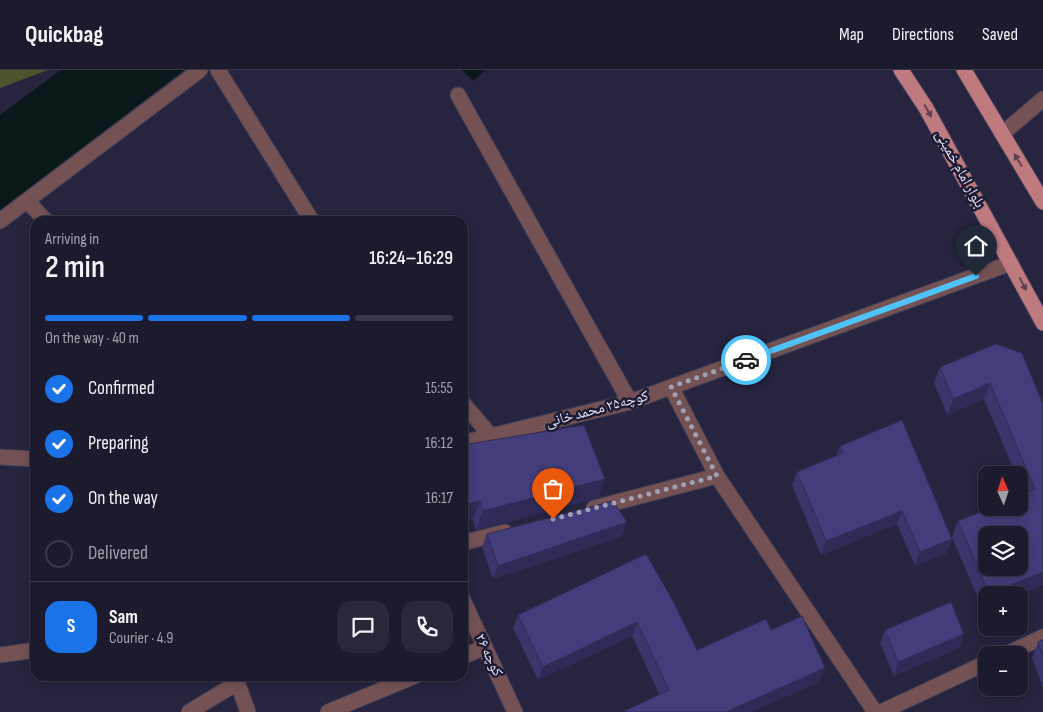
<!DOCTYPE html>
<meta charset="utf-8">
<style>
body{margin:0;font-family:"Sofia Sans Condensed","Noto Naskh Arabic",sans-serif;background:#29283a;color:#f1f3f6;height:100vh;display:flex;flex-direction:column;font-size:19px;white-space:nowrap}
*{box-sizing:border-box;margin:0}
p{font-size:16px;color:#a0a1aa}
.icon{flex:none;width:28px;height:28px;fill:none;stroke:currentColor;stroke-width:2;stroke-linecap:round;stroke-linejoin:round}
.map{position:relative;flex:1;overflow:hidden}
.drawer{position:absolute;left:30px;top:146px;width:438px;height:465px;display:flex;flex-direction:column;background:#1c1b2e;border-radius:15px;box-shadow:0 2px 8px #0003,0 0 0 1px #3a394a}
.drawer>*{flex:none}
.needle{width:32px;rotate:357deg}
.controls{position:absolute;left:978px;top:396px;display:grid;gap:10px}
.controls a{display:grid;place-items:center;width:50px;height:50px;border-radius:10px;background:#1c1b2e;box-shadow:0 2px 8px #0003,0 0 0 1px #3a394a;font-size:25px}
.pin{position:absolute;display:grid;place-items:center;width:42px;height:42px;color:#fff;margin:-51px -21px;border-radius:50% 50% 50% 0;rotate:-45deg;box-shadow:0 0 5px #0007}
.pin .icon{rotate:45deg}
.courier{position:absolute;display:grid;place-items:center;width:50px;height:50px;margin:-25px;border:4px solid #4fc3f7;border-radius:50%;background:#fff;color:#222;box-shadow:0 1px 6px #0007}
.headline em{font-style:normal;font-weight:600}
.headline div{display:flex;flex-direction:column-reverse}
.headline{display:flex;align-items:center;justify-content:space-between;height:85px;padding:0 15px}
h1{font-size:32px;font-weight:600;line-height:38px}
.bar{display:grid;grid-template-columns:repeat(4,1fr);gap:8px 5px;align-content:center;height:60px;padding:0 15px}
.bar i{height:6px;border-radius:4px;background:#3a394a}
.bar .current{background:#1a73e8}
.bar p{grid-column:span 4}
.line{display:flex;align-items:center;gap:12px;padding:0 15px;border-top:1px solid #3a394a}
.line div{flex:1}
.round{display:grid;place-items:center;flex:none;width:52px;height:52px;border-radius:15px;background:#29283a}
ol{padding:0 15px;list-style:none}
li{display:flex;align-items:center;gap:15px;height:55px}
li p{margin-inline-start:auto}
li .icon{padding:5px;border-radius:50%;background:#1a73e8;color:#fff;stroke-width:4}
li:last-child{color:#a0a1aa}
li i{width:28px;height:28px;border:2px solid #3a394a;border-radius:50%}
header{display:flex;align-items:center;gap:30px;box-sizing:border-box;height:70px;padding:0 25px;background:#1c1b2e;border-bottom:1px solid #3a394a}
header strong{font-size:24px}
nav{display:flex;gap:28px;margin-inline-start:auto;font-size:18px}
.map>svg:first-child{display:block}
.green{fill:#4d532a}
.water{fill:#0a1819}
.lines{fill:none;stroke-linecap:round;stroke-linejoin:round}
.minor-casing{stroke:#403f57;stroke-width:17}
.major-casing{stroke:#403f57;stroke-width:17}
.minor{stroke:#745254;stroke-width:15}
.major{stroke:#bf7a80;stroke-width:15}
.wall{fill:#3a356a}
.shaded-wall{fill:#2f2b56}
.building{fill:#433e7b;stroke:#2f2b56;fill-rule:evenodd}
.oneway{fill:#5d4152}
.done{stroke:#a0a0b4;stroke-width:5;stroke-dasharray:0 9}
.route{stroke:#4fc3f7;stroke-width:6}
.labels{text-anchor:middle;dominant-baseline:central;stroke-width:5;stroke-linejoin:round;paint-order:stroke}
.street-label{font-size:15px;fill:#e2e2f3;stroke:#1c1b33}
</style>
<header>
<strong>Quickbag</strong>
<nav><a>Map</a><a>Directions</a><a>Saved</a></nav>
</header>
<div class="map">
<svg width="1043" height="642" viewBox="0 0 1043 642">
<rect width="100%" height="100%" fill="#26243e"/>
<polygon class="green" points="0,0 48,0 0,18"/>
<g class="water">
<polygon points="61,0 184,0 0,140 0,45"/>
<polygon points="462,0 485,0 473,11"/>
</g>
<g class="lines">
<defs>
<g id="minor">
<polyline points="218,0 312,151"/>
<polyline points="458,25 630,332"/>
<polyline points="1002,64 1043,29"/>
<polyline points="27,131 46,151"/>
<polyline points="0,151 200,0"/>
<polyline points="462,332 491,366"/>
<polyline points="462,373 630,332 1011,193"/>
<polyline points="0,387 35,389"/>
<polyline points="717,406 875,642"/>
<polyline points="594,438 717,406 671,317"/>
<polyline points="462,473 505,462"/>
<polyline points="462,528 515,642"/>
<polyline points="0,585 35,580"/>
<polyline points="1004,585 1043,567"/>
<polyline points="462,587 485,577"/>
<polyline points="235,606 248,642"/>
<polyline points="189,642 237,613"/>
<polyline points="328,642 415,606"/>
<polyline points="881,642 986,593"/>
</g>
<g id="major">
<polyline points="901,0 926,38 1043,253"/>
<polyline points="964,0 1043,132"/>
</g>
</defs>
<use href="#minor" class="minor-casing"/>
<use href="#major" class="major-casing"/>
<use href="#minor" class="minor"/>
<use href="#major" class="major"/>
</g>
<g class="wall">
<polygon points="1022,283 1043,515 1019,525 986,525 986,539 983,540 952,467 958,451 1024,424 1019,412 1019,405 1016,405 984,329 947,345 934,313 940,297"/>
<polygon points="462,375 598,428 476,460 473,449 462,452"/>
<polygon points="840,376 947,483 915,496 897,454 821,485 792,415 797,402 836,386"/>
<polygon points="627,452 622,466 493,509 482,477 487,464"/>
<polygon points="646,484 697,580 771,560 820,612 659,624 632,566 538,610 513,558 518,545"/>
<polygon points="885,560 959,578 894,606 880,573"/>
<polygon points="1043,570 1043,618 1032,588 1038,572"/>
</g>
<g class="shaded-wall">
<polygon points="990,313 984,329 947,345 953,329"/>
<polygon points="605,409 598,428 476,460 483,441"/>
<polygon points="480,431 473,449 462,452 462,440 464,435"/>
<polygon points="902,441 897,454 821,485 826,471"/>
<polygon points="627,452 622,466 493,509 498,496"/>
<polygon points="952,469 947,483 915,496 920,482"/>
<polygon points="1043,502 1043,515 1019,525 989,525 989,524"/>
<polygon points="986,531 986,539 983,540"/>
<polygon points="637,552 632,566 538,610 543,597"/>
<polygon points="964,564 959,578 894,606 898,592"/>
<polygon points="825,598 820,612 752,642 726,642"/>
</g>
<g class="building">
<path d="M996 274 1022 283 1043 334V502L989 524 958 451 991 438H1019V426L1035 419 990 313 953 329 940 297ZM986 465H1019V498H986Z"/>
<polygon points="902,350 952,469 920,482 902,441 826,471 797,402 843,383 840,376"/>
<polygon points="584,355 605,409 483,441 480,431 464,435 462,431 462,375"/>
<polygon points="613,431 627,452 498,496 487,464"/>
<polygon points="646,484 673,531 697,580 766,549 771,560 802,546 825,598 726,642 622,642 669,620 637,552 543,597 518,545"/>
<polygon points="951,532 964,564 898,592 885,560"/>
<polygon points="1043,570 1043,586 1038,572"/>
</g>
<defs><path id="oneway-solid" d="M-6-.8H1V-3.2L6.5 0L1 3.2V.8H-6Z" transform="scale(1.25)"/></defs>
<g class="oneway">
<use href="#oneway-solid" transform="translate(928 41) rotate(60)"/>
<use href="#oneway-solid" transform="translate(1018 90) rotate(-121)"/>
<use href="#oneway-solid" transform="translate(1023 214) rotate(62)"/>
</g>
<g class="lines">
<polyline class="done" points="553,449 717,406 671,317 746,290"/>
<polyline class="route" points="746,290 976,206"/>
</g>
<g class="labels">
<g class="street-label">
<text transform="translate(960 99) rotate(61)">بلوار امام خمینی</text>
<text transform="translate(597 339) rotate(-15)">کوچه۲۵ محمد خانی</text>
<text transform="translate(489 585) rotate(65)">کوچه ۲۶</text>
</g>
</g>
</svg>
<div class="controls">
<a><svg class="needle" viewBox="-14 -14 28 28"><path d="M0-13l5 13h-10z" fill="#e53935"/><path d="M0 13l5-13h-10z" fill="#a0a1aa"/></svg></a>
<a><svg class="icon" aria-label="layers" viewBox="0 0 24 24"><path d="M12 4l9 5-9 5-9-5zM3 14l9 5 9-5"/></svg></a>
<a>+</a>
<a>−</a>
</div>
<div class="pin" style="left:553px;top:449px;background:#ea580c"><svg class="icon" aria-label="bag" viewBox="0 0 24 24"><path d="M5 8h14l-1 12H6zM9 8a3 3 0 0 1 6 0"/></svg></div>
<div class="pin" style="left:976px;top:206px;background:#1f2937"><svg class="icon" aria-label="home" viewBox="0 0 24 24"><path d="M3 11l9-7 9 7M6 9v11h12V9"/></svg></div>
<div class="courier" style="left:746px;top:290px"><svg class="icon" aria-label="car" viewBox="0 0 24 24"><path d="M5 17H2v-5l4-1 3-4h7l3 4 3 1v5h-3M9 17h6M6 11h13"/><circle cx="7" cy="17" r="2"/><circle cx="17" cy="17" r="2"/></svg></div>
<section class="drawer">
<div class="headline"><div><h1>2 min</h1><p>Arriving in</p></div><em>16:24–16:29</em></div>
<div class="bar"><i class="current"></i><i class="current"></i><i class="current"></i><i></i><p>On the way · 40 m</p></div>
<ol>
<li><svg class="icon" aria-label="check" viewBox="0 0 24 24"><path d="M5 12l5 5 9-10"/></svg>Confirmed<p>15:55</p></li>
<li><svg class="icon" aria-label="check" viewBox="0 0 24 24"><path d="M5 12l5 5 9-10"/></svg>Preparing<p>16:12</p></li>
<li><svg class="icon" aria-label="check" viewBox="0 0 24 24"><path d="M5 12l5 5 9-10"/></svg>On the way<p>16:17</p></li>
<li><i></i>Delivered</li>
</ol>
<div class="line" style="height:90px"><b class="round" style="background:#1a73e8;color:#fff">S</b><div><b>Sam</b><p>Courier · 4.9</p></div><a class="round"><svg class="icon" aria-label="chat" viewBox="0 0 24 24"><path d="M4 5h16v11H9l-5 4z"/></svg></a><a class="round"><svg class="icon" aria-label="phone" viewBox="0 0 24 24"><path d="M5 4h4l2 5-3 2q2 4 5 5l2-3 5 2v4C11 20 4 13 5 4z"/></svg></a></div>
</section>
</div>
